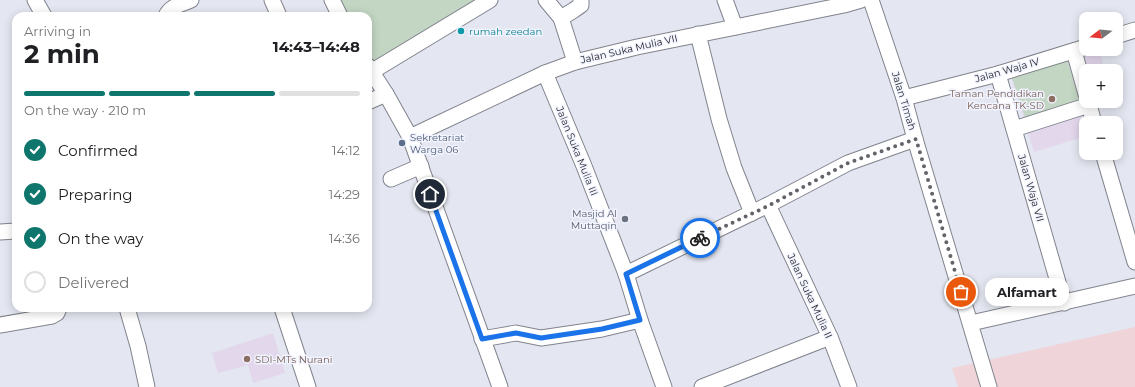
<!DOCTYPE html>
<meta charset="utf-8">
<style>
body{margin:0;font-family:Montserrat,sans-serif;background:#f2f2f2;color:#202124;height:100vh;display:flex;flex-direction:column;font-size:15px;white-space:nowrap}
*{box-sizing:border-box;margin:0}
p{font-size:13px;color:#757577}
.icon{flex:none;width:22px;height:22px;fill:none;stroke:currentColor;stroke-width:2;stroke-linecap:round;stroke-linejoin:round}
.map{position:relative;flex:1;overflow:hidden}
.panel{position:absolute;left:12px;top:12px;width:360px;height:300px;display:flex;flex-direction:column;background:#fff;border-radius:12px;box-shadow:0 2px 10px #0003}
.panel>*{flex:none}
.needle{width:26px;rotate:254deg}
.tools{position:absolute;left:1079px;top:12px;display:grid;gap:8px}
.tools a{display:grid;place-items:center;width:44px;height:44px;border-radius:8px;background:#fff;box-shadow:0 2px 10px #0003;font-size:20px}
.pin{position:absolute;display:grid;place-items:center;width:34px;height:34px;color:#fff;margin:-17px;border:2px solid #fff;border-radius:50%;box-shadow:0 1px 4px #0007}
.courier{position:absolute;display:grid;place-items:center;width:40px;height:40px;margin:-20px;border:3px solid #1a73e8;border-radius:50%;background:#fff;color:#222;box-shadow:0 1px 5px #0007}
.bubble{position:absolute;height:28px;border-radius:12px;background:#fff;box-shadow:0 2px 10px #0003;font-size:13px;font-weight:700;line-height:28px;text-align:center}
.headline em{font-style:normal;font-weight:700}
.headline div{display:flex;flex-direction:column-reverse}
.headline{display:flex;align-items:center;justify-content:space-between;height:68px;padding:0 12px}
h1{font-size:26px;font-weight:700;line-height:30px}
.bar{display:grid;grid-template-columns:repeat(4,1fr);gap:6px 4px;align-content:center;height:48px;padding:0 12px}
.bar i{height:5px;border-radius:3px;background:#e0e0e0}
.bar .current{background:#0f766e}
.bar p{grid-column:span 4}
ol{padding:0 12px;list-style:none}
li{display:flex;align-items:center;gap:12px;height:44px}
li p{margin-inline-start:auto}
li .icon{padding:4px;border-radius:50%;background:#0f766e;color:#fff;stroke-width:4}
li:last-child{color:#757577}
li i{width:22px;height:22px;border:2px solid #e0e0e0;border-radius:50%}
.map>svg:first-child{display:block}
.commercial{fill:#efd5d9}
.education{fill:#e3d7ec}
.green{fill:#c3d5c3}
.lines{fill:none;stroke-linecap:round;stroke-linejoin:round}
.minor-casing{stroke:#81838d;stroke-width:17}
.minor{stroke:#fff;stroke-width:15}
.done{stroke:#63646a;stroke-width:4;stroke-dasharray:0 7.2}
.route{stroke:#1a73e8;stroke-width:5}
.culture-dot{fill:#0f9aa8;stroke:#f1f3fe;stroke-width:1.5}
.education-dot{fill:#8d6e63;stroke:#f1f3fe;stroke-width:1.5}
.service-dot{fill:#5c6f8a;stroke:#f1f3fe;stroke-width:1.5}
.worship-dot{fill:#6b7280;stroke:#f1f3fe;stroke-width:1.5}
.labels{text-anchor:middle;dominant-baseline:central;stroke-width:3;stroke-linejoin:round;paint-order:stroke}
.culture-label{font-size:10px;fill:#0d838f;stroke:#f1f3fe;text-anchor:start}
.street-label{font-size:10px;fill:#1d1e21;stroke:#f1f3fe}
.education-label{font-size:10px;fill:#785e54;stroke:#f1f3fe;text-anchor:end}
.service-label{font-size:10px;fill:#4e5e75;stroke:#f1f3fe;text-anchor:start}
.worship-label{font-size:10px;fill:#5b616d;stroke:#f1f3fe;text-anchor:end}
</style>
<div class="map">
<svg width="1135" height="387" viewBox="0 0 1135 387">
<rect width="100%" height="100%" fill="#e4e6f1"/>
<polygon class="commercial" points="1135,327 1135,387 958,387 952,368"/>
<g class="education">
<polygon points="1096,49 1099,49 1105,71 1086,71 1093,123 1086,123 1086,136 1034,152 1011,76"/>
<polygon points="273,333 285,373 253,383 248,365 218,373 212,353"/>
</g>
<g class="green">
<polygon points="338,0 480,0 372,63 368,55 368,16 347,16"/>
<polygon points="1067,60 1081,102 1026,120 1012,78"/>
</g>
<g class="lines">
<defs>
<g id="minor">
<polyline points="35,0 44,16"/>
<polyline points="272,0 279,16"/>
<polyline points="332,0 340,16"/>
<polyline points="546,0 561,18 575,62"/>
<polyline points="725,0 735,27"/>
<polyline points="871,0 904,98 915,139 989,387"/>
<path d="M166 16C170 6 182 4 191 0"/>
<polyline points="561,18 574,10 581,5 581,0"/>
<polyline points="698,34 719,119 734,168 752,213"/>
<polyline points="1116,36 1135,30"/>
<polyline points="1074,51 1086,94"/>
<polyline points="368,66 386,94 410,137 500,387"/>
<polyline points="371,72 490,0"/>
<polyline points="545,73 584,166 626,274 640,320 664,387"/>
<polyline points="998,74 1064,303"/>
<polyline points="904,98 998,74 1086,47"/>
<polyline points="1088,101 1094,123"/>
<polyline points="368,102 386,94"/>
<polyline points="1014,129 1089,105"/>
<polyline points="410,137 545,73 575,62 637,47 844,5 861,0"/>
<polyline points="1103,153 1135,262"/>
<polyline points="391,179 421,166"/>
<polyline points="768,205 830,337 849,387"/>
<polyline points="0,232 16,231"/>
<polyline points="626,274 768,205 848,163 915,139"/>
<polyline points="127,308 138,346 147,387"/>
<polyline points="282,308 308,387"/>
<polyline points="971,323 1135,286"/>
<polyline points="0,325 52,316 57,313 59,308"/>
<polyline points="482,339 516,333 541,338 602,329 640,320"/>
<polyline points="702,387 830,337"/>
</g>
</defs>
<use href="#minor" class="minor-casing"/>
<use href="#minor" class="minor"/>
</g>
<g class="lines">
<polyline class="done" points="700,238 768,206 848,163 916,139 961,292"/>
<polyline class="route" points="430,194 482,339 516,333 541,338 602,329 640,320 626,274 700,238"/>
</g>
<circle class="culture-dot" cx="461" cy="31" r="4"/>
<g class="education-dot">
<circle cx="1052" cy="99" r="4"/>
<circle cx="247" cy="359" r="4"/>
</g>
<circle class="service-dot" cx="402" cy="143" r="4"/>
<circle class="worship-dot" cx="625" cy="219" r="4"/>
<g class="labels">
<g class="culture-label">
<text x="469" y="31">rumah zeedan</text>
</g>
<g class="street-label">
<text transform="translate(629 49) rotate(-13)">Jalan Suka Mulia VII</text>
<text transform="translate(1007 70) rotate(-16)">Jalan Waja IV</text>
<text transform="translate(904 101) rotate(73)">Jalan Timah</text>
<text transform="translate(577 151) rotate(68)">Jalan Suka Mulia III</text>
<text transform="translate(1031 188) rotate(74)">Jalan Waja VII</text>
<text transform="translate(810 296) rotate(65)">Jalan Suka Mulia II</text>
</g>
<g class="education-label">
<text x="1044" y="93">Taman Pendidikan<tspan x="1044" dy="12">Kencana TK-SD</tspan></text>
<text x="255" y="359" text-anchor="start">SDI-MTs Nurani</text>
</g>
<g class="service-label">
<text x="410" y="137">Sekretariat<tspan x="410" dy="12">Warga 06</tspan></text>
</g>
<g class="worship-label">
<text x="617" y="213">Masjid Al<tspan x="617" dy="12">Muttaqin</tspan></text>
</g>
</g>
</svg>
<div class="tools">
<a><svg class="needle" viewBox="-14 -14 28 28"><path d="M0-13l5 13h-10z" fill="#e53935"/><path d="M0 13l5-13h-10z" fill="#757577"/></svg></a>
<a>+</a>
<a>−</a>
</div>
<div class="pin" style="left:961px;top:292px;background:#ea580c"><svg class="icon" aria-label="bag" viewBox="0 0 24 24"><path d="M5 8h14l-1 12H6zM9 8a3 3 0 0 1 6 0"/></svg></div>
<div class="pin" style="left:430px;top:194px;background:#1f2937"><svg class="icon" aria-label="home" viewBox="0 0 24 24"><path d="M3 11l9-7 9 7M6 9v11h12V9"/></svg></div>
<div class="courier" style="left:700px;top:238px"><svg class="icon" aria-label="bike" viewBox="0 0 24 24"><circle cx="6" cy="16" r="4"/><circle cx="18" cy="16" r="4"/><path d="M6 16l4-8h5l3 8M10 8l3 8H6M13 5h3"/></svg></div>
<div class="bubble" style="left:985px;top:278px;width:84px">Alfamart</div>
<section class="panel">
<div class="headline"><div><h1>2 min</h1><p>Arriving in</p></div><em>14:43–14:48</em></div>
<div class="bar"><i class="current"></i><i class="current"></i><i class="current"></i><i></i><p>On the way · 210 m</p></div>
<ol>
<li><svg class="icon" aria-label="check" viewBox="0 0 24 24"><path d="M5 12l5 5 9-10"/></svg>Confirmed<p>14:12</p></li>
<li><svg class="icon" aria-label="check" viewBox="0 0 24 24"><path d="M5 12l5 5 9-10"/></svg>Preparing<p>14:29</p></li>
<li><svg class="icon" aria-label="check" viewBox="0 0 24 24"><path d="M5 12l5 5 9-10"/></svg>On the way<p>14:36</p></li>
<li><i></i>Delivered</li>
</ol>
</section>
</div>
